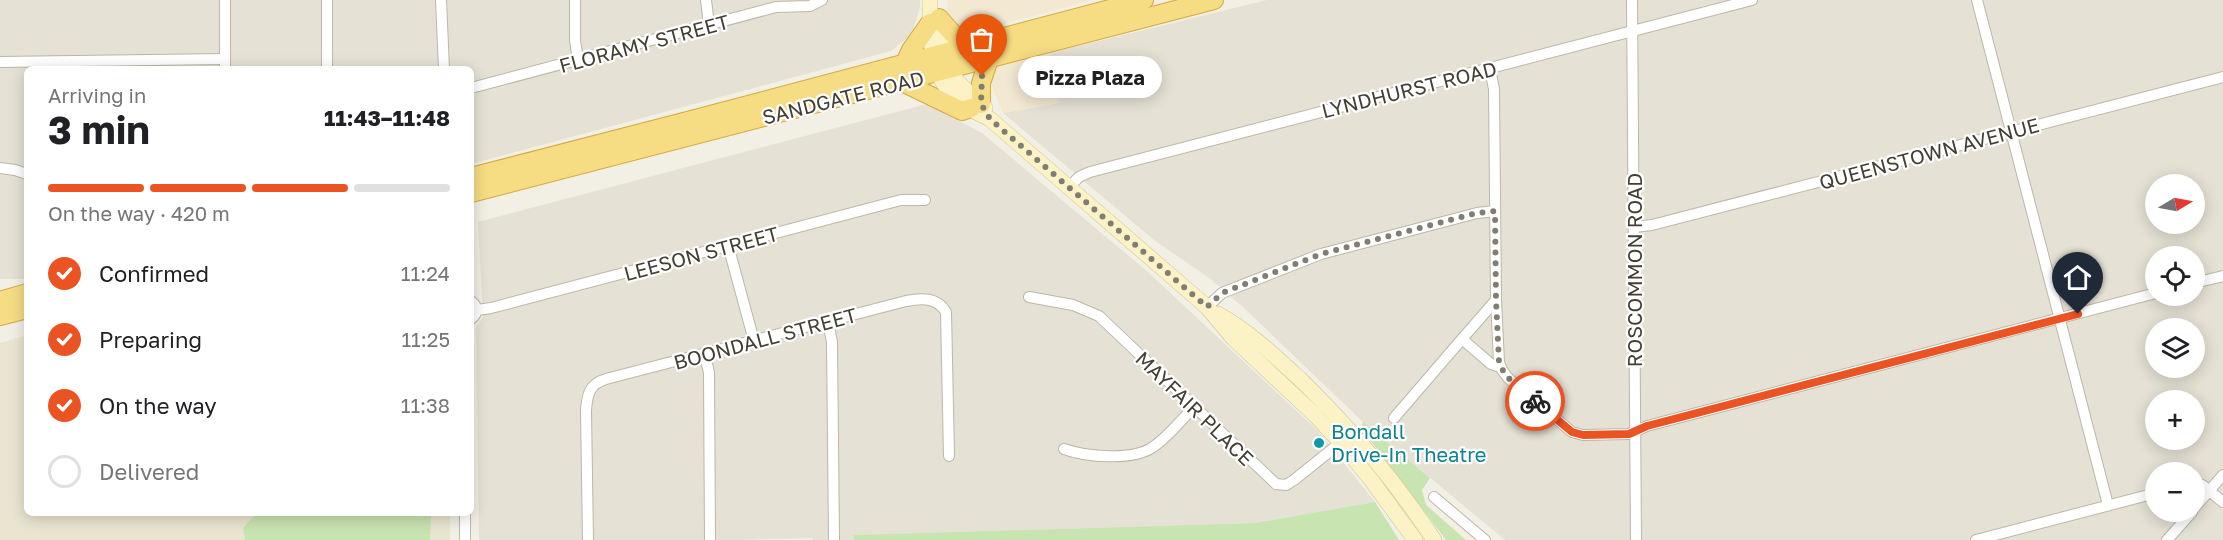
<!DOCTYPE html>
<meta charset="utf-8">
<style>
body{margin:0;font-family:"Golos Text",sans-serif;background:#f2f2f2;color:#202124;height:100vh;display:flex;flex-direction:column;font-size:22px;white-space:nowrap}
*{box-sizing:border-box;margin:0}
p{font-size:20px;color:#757577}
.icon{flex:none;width:33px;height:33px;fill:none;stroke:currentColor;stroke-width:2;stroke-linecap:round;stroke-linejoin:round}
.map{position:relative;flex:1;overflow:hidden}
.drawer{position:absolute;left:24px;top:66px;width:450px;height:450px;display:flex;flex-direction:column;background:#fff;border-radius:9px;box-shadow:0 3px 15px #0003}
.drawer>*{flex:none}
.needle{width:39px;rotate:80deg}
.tools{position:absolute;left:2145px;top:174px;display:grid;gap:12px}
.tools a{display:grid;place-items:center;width:60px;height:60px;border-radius:50%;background:#fff;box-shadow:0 3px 15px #0003;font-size:30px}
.pin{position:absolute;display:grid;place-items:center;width:51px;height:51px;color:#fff;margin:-62px -26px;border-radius:50% 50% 50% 0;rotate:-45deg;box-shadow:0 0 6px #0007}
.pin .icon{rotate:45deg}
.courier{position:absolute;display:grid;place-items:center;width:60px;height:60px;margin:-30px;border:4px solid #ec5322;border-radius:50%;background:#fff;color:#222;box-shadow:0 2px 8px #0007}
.bubble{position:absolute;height:42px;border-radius:21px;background:#fff;box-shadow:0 3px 15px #0003;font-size:20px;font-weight:700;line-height:42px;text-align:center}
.headline em{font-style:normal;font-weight:700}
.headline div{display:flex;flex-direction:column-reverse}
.headline{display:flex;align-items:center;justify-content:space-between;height:102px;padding:0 24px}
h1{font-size:39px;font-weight:700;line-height:45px}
.bar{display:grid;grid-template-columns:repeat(4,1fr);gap:9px 6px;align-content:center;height:72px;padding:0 24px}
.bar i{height:8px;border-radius:4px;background:#e0e0e0}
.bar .current{background:#ec5322}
.bar p{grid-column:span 4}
ol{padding:0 24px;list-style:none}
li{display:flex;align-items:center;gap:18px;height:66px}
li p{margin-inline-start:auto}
li .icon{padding:6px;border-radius:50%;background:#ec5322;color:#fff;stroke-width:4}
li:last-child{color:#757577}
li i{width:33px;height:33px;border:3px solid #e0e0e0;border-radius:50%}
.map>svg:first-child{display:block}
.residential{fill:#e5e1d4;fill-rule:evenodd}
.commercial{fill:#f3e8d1}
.education{fill:#eae5d0}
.green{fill:#c8e4b0}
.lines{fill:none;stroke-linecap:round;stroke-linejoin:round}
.minor-casing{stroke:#bcb7a9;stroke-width:12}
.secondary-casing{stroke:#cfc597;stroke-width:16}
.trunk-casing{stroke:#d3aa3e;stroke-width:20}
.minor{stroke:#fff;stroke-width:10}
.secondary{stroke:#fbf3c6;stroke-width:15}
.trunk{stroke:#f6dc83;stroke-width:18}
.done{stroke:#817d73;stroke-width:6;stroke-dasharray:0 10.8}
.route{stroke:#ec5322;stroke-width:8}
.culture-dot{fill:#0f9aa8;stroke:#fff;stroke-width:2}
.labels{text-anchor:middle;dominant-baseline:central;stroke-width:4.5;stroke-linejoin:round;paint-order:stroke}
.street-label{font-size:20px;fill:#443f35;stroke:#fff}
.culture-label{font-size:20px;fill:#0d838f;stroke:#fff;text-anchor:start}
</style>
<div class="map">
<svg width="2223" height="540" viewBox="0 0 2223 540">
<rect width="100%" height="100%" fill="#f2efe5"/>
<g class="residential">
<polygon points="0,0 920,0 920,7 913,30 909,37 891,51 471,164 471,69 27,69 27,279 0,279"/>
<path d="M1267 0H2223V540H1505L1363 422 1244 308 1212 280 1154 240 1003 113 1059 103 1050 53ZM2156 184H2194V224H2156ZM2156 256H2194V296H2156ZM2156 328H2194V368H2156ZM2156 400H2194V440H2156ZM2156 472H2194V512H2156Z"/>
<polygon points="927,104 982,133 1149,273 1318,431 1375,502 1255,523 854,535 854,540 813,540 812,538 736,540 479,540 476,328 483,317 478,222"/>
</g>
<g class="commercial">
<polygon points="947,0 1093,0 976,31 961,29 954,24 948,17"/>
<polygon points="1050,53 1059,103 1003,113 989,79 997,66"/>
</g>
<polygon class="education" points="27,335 27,513 450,513 450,540 0,540 0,343"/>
<g class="green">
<polygon points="1363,422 1430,478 1422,490 1426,505 1466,540 1446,540 1361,428"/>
<polygon points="1375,502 1399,540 854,540 853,535 1255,523"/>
<polygon points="265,513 431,513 430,540 245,540 243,528 255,515"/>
</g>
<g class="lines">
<defs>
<g id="minor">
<polyline points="225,0 225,69"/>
<polyline points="327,0 327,69"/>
<polyline points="441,0 444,69"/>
<polyline points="575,0 575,40 578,60"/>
<polyline points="706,0 709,25"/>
<polyline points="1632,0 1636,540"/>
<polyline points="1977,0 2108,505"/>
<polyline points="0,62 225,59"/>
<polyline points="1490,69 1494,89 1496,300 1499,362 1502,370 1509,379 1572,432 1583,435 1629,434 1647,426 2156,293"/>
<polyline points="471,88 776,7 810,6 822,0"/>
<polyline points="0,168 15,170 27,174"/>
<polyline points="1069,187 1079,177 1090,172 1752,0"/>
<polyline points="1634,227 1652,225 2223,77"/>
<polyline points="728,245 754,341"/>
<polyline points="2194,283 2223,276"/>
<polyline points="1029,297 1073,305 1099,316 1276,484 1286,485 1294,480 1345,439"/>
<polyline points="1496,300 1462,339 1491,364 1500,367"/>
<path d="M471 301C478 306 478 314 471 319"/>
<polyline points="1207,307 1222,293 1321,254 1477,213 1495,211"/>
<polyline points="477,310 491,308 901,200 925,200"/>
<polyline points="828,322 832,342 834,540"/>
<polyline points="705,354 709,373 710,540"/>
<polyline points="1394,418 1462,339"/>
<path d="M1064 449C1086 457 1133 461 1153 447 1168 437 1181 420 1194 407"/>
<polyline points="2194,484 2202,485 2223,502"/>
<polyline points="1434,497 1485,540"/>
<polyline points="2194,508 2223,475"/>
<polyline points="465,513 465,540"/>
<path d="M588 540 586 411C587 395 589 384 606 379L906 301C922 298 937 297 946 312L949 456"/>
<polyline points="1976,540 2156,493"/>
<polyline points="2167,540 2192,512"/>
</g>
<g id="secondary">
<path d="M930 0C930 59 930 92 990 119L1207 307 1233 338 1316 416 1341 443 1372 481 1415 540"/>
<path d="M939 19C940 40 944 64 958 82 966 91 977 99 985 108"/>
<path d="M1218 314C1250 332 1276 357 1303 382 1352 430 1396 482 1434 540"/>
</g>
<g id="trunk">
<polyline points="939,18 953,34 968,46"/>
<polyline points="905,63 911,50 930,23"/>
<polyline points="902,82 962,111 971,108"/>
<polyline points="981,104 981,83 989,59"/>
<polyline points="471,177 680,123 1144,0"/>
<polyline points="471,193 1214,0"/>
<polyline points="0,301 27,293"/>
<polyline points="0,316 27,309"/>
</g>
</defs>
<use href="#minor" class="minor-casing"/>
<use href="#secondary" class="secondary-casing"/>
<use href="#trunk" class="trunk-casing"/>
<use href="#minor" class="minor"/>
<use href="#secondary" class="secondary"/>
<use href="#trunk" class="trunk"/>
</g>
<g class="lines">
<polyline class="done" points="982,76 981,104 990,119 1207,307 1222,293 1321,254 1477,213 1495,211 1496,300 1499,362 1505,375 1535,401"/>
<polyline class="route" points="1535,401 1572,432 1583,435 1629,434 1647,426 2078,314"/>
</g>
<circle class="culture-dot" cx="1319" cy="443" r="6"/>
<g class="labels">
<g class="street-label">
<text transform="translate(644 43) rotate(-15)">FLORAMY STREET</text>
<text transform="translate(1409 89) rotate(-14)">LYNDHURST ROAD</text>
<text transform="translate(843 97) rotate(-14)">SANDGATE ROAD</text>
<text transform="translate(1929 153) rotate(-15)">QUEENSTOWN AVENUE</text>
<text transform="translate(701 253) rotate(-15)">LEESON STREET</text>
<text transform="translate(1634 270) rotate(-90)">ROSCOMMON ROAD</text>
<text transform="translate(765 338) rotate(-15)">BOONDALL STREET</text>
<text transform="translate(1195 408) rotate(44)">MAYFAIR PLACE</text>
</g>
<g class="culture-label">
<text x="1331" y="431">Bondall<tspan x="1331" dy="23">Drive-In Theatre</tspan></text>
</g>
</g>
</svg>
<div class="tools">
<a><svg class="needle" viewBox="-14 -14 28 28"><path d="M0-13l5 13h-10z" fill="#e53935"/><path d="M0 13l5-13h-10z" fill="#757577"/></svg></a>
<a><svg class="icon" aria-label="locate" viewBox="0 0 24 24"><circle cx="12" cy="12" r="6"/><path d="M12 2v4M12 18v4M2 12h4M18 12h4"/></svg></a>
<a><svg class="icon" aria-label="layers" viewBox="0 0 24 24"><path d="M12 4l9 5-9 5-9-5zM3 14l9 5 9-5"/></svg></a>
<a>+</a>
<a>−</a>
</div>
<div class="pin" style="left:982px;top:76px;background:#ea580c"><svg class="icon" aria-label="bag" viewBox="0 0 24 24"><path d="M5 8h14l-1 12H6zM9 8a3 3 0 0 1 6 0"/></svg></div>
<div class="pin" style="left:2078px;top:314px;background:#1f2937"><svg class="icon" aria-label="home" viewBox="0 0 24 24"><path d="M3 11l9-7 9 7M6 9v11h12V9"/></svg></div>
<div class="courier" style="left:1535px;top:401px"><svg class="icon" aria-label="bike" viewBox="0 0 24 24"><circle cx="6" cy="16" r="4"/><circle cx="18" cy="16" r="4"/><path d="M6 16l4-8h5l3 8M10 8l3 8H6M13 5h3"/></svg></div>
<div class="bubble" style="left:1018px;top:56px;width:144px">Pizza Plaza</div>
<section class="drawer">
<div class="headline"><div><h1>3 min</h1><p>Arriving in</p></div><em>11:43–11:48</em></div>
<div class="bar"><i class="current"></i><i class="current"></i><i class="current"></i><i></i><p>On the way · 420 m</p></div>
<ol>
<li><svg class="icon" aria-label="check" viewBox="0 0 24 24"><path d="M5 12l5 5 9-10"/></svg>Confirmed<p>11:24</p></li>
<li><svg class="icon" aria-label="check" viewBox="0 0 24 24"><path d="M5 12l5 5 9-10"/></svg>Preparing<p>11:25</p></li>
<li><svg class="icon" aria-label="check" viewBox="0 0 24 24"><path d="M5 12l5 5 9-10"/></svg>On the way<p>11:38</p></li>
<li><i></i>Delivered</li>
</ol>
</section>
</div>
